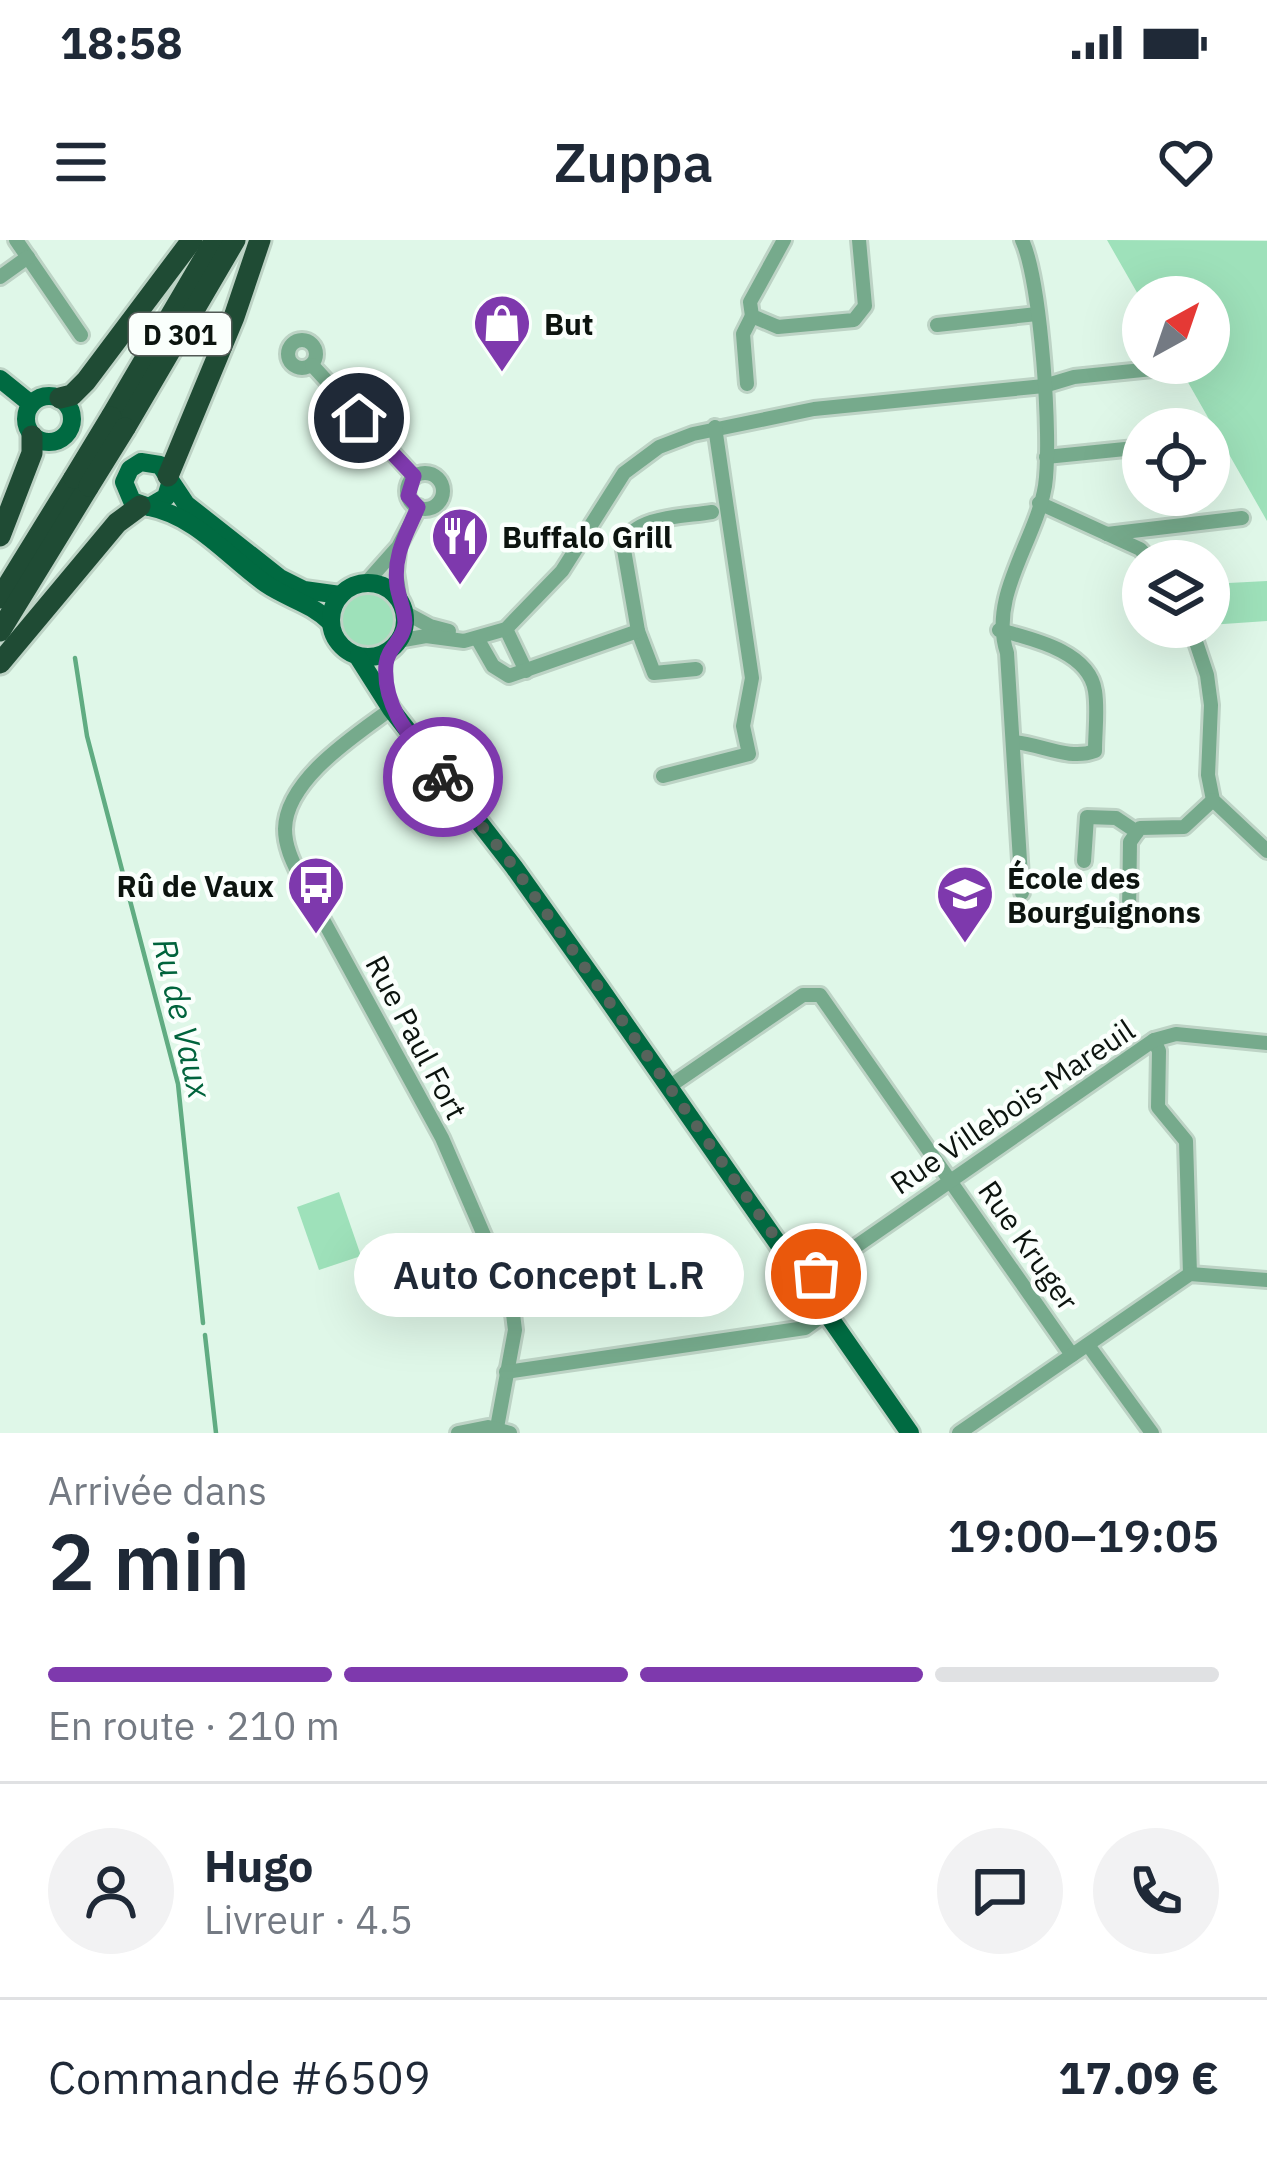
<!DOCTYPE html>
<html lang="fr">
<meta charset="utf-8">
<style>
body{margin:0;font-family:"IBM Plex Sans",sans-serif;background:#f2f2f3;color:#1f2937;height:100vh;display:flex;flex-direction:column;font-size:45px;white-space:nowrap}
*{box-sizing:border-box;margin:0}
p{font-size:39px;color:#747a83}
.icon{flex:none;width:66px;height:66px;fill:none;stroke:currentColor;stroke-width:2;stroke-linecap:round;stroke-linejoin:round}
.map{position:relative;height:1193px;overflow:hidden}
.panel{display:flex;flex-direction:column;background:#fff;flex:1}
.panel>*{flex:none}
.needle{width:78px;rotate:40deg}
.controls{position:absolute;left:1122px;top:36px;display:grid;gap:24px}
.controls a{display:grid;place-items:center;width:108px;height:108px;border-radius:50%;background:#fff;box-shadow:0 12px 48px #0002;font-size:60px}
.pin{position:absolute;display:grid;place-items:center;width:102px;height:102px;color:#fff;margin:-51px;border:6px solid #fff;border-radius:50%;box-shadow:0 3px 12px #0007}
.courier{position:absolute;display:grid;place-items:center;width:120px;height:120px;margin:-60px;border:9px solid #7e39ad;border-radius:50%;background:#fff;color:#222;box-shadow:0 3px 15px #0007}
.bubble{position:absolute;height:84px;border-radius:42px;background:#fff;box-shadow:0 12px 48px #0002;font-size:39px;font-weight:600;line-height:84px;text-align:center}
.summary em{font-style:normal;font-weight:600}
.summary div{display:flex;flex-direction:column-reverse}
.summary{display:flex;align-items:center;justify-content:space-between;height:204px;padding:0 48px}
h1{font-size:78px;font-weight:600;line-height:90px}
.bar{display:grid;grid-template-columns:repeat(4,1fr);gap:18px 12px;align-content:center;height:144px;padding:0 48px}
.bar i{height:15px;border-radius:9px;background:#e0e1e3}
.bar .on{background:#7e39ad}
.bar p{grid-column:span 4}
.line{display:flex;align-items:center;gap:30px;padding:0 48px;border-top:3px solid #e0e1e3}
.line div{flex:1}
.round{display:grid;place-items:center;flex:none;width:126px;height:126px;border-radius:63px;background:#f2f2f3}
.status{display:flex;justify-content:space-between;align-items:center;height:84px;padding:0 60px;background:#fff;direction:ltr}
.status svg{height:33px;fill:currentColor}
header{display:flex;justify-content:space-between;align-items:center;height:156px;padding:0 48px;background:#fff;font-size:54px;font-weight:600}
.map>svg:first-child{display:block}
.green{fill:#9ee1ba}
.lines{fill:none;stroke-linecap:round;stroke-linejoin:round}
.stream{stroke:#60ac82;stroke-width:4.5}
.minor-casing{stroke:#bdd3c5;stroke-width:20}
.major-casing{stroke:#bdd3c5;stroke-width:24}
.highway-casing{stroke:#bdd3c5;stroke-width:27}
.minor{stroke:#76aa8c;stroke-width:14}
.major{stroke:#006a41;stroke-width:18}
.highway{stroke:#1f4b34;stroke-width:21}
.highway-bridge-casing{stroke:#bdd3c5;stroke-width:27;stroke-linecap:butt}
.highway-bridge{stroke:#1f4b34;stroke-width:21}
.done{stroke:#56635b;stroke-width:12;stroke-dasharray:0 21.6}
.route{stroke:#7e39ad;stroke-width:15}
.labels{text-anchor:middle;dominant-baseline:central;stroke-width:9;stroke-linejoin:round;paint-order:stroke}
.shield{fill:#fafffc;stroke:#535a56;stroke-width:3}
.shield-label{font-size:27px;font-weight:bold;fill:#0c140f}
.poi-label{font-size:30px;font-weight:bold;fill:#0c140f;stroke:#fafffc;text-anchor:start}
.street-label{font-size:30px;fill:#0c140f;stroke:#fafffc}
.water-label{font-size:33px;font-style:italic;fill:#00633c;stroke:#fafffc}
</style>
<div class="status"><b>18:58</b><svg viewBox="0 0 49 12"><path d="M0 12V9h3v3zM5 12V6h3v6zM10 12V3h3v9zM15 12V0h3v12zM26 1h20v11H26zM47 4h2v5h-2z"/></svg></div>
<header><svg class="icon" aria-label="menu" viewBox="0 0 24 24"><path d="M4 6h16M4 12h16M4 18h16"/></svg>Zuppa<svg class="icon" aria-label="heart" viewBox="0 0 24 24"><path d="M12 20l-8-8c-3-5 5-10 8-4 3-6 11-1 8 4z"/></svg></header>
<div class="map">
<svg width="1267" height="1193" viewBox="0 0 1267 1193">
<rect width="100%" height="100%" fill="#dff7e8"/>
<g class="green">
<polygon points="1107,0 1267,1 1267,281 1177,123 1209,123 1209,57 1143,57 1143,63"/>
<polygon points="1267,341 1267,381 1209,385 1209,344"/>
<circle cx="367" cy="380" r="30"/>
<polygon points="339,952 361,1016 319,1030 297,967"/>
</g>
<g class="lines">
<g class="stream">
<polyline points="75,418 87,496 178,844 203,1083"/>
<polyline points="205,1095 216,1193"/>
</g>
<defs>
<g id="minor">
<polyline points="16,0 81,95"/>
<polyline points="784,0 750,62 752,76 778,87 854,80 865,66 859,0"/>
<polyline points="0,37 28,17"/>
<polyline points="937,85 1037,74"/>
<circle cx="302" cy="114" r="14"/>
<polyline points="312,125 414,236"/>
<polyline points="747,144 743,94 752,76"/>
<polyline points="1046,217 1135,208"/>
<circle cx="425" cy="251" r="18"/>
<polyline points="1039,263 1140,309 1151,321"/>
<polyline points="1107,294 1242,278"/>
<polyline points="398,312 396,332 401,364"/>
<polyline points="366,343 398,307 419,267"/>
<polyline points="404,372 430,386 449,391"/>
<polyline points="1191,387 1207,435 1211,465 1208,535 1213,560 1267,611"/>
<polyline points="506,389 526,431"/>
<path d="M999 390C1032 399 1089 411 1095 451 1098 470 1095 491 1095 511 1069 521 1041 504 1013 502"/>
<polyline points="638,391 654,433 696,429"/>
<path d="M477 398 493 426 509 436 638 391 623 304C637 275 684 277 712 272"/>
<polyline points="398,401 426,396 464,401 506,389 562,331 624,233 659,207 693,194 814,169 1044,146 1074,137 1172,127"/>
<path d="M391 469C356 495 286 539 285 589 285 609 295 626 303 643L442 898 511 1058 515 1090 496 1193"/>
<polyline points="663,536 749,514 743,486 752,438 715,187"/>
<polyline points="1137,592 1140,588 1184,587 1213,560"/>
<path d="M1022 653 1007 413C988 356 1036 301 1045 246 1052 200 1041 41 1022 0"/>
<polyline points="1043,675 1122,679 1129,672 1130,602 1137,592 1116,578 1087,577 1084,621"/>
<polyline points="1154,800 1159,811 1158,867 1186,901 1190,1034"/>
<polyline points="670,846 803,755 820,755 1072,1115"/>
<polyline points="806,1041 1154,800 1176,794 1267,803"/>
<polyline points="513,1064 536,1055 660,1033"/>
<polyline points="1088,1105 1152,1193"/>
<polyline points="506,1132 805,1088 827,1072"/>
<polyline points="458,1193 488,1187 510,1193"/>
<polyline points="959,1193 1190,1034 1267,1040"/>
</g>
<g id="major">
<polyline points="0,139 31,164"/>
<circle cx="49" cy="179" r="23"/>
<polyline points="170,244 166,257 149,267 132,261 124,242 130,229 141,222 160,225 186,264 280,338 304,350 340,355"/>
<path d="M149 267C196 276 228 317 266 344 288 359 311 363 330 382"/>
<circle cx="368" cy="380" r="37"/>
<polyline points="358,417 391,469 514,627 600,748 910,1193"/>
</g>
<g id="highway">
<polyline points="60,158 72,155 86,141 192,0"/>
<polyline points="111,177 215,0"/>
<polyline points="125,188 235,0"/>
<polyline points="168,236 234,77 260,0"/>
<polyline points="0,296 32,213 32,196"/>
<polyline points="0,358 74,238"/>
<polyline points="0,391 89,246"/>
<polyline points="0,423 117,283 140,266"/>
</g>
</defs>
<use href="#minor" class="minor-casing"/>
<use href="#major" class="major-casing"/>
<use href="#highway" class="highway-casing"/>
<use href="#minor" class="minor"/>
<use href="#major" class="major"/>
<use href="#highway" class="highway"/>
<defs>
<g id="highway-bridge">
<polyline points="74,238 111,177"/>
<polyline points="89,246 125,188"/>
</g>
</defs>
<use href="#highway-bridge" class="highway-bridge-casing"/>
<use href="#highway-bridge" class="highway-bridge"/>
</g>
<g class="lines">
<polyline class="done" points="443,537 514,627 806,1041 816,1034"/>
<path class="route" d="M359 178 414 236 408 256 418 267C406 295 393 315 397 346 399 359 405 370 405 383 404 400 388 407 386 424 382 471 416 503 443 537"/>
</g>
<defs>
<symbol id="shop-pin" viewBox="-11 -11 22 30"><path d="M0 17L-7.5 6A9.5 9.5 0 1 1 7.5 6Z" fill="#7e39ad" stroke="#fafffc"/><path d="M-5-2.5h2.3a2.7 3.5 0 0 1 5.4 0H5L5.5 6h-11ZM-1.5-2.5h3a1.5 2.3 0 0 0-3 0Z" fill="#fff"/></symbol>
<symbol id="restaurant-pin" viewBox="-11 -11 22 30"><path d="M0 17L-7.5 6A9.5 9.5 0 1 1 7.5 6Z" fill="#7e39ad" stroke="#fafffc"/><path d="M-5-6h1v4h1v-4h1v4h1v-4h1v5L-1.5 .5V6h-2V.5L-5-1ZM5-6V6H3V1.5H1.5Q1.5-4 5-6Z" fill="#fff"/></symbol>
<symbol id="bus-pin" viewBox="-11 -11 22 30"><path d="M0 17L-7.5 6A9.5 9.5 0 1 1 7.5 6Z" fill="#7e39ad" stroke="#fafffc"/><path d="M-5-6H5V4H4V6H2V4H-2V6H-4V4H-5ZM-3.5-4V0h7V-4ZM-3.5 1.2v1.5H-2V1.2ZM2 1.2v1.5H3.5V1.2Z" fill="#fff"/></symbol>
<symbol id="school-pin" viewBox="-11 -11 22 30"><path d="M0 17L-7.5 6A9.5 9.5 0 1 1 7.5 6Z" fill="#7e39ad" stroke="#fafffc"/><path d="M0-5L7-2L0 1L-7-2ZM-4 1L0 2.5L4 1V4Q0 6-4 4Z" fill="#fff"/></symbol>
</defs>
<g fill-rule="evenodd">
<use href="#shop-pin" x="469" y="50" width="66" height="90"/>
<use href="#restaurant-pin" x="427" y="263" width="66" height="90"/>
<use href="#bus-pin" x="283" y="612" width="66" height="90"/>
<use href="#school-pin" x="932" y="621" width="66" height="90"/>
</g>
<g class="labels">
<rect class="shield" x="129" y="73" width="102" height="42" rx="9"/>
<g class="shield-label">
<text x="180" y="94">D 301</text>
</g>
<g class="poi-label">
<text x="544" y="83">But</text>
<text x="502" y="296">Buffalo Grill</text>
<text x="1007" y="637">École des<tspan x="1007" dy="34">Bourguignons</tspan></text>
<text x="274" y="645" text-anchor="end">Rû de Vaux</text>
</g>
<g class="street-label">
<text transform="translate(417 797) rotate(62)">Rue Paul Fort</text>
<text transform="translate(1012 866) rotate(-34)">Rue Villebois-Mareuil</text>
<text transform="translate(1029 1005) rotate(55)">Rue Kruger</text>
</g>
<g class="water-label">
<text transform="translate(183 778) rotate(77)">Ru de Vaux</text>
</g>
</g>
</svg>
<div class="controls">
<a><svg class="needle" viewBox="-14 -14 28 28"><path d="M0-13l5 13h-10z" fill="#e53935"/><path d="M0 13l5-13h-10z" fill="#747a83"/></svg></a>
<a><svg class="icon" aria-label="locate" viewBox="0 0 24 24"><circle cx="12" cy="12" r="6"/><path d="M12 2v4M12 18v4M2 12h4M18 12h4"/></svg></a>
<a><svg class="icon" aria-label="layers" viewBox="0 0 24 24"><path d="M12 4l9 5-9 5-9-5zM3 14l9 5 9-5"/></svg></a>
</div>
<div class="pin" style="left:816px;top:1034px;background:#ea580c"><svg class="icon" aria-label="bag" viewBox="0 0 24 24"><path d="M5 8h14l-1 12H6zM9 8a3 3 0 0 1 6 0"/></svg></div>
<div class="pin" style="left:359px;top:178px;background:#1f2937"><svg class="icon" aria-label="home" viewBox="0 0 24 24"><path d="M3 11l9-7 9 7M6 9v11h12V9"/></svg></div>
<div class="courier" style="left:443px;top:537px"><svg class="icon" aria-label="bike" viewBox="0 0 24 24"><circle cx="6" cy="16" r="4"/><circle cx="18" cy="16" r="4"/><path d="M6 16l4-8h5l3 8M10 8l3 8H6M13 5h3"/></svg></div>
<div class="bubble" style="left:354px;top:993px;width:390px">Auto Concept L.R</div>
</div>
<section class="panel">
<div class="summary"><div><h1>2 min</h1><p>Arrivée dans</p></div><em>19:00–19:05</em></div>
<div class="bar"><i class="on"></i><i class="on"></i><i class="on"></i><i></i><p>En route · 210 m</p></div>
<div class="line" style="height:216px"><a class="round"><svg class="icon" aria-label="person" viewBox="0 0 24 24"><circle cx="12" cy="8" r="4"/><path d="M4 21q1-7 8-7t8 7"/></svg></a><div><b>Hugo</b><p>Livreur · 4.5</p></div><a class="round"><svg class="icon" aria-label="chat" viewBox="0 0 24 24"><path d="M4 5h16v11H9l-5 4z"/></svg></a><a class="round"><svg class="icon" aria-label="phone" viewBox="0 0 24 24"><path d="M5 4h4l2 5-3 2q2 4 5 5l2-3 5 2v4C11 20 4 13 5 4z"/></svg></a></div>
<div class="line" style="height:156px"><div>Commande #6509</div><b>17.09 €</b></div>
</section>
